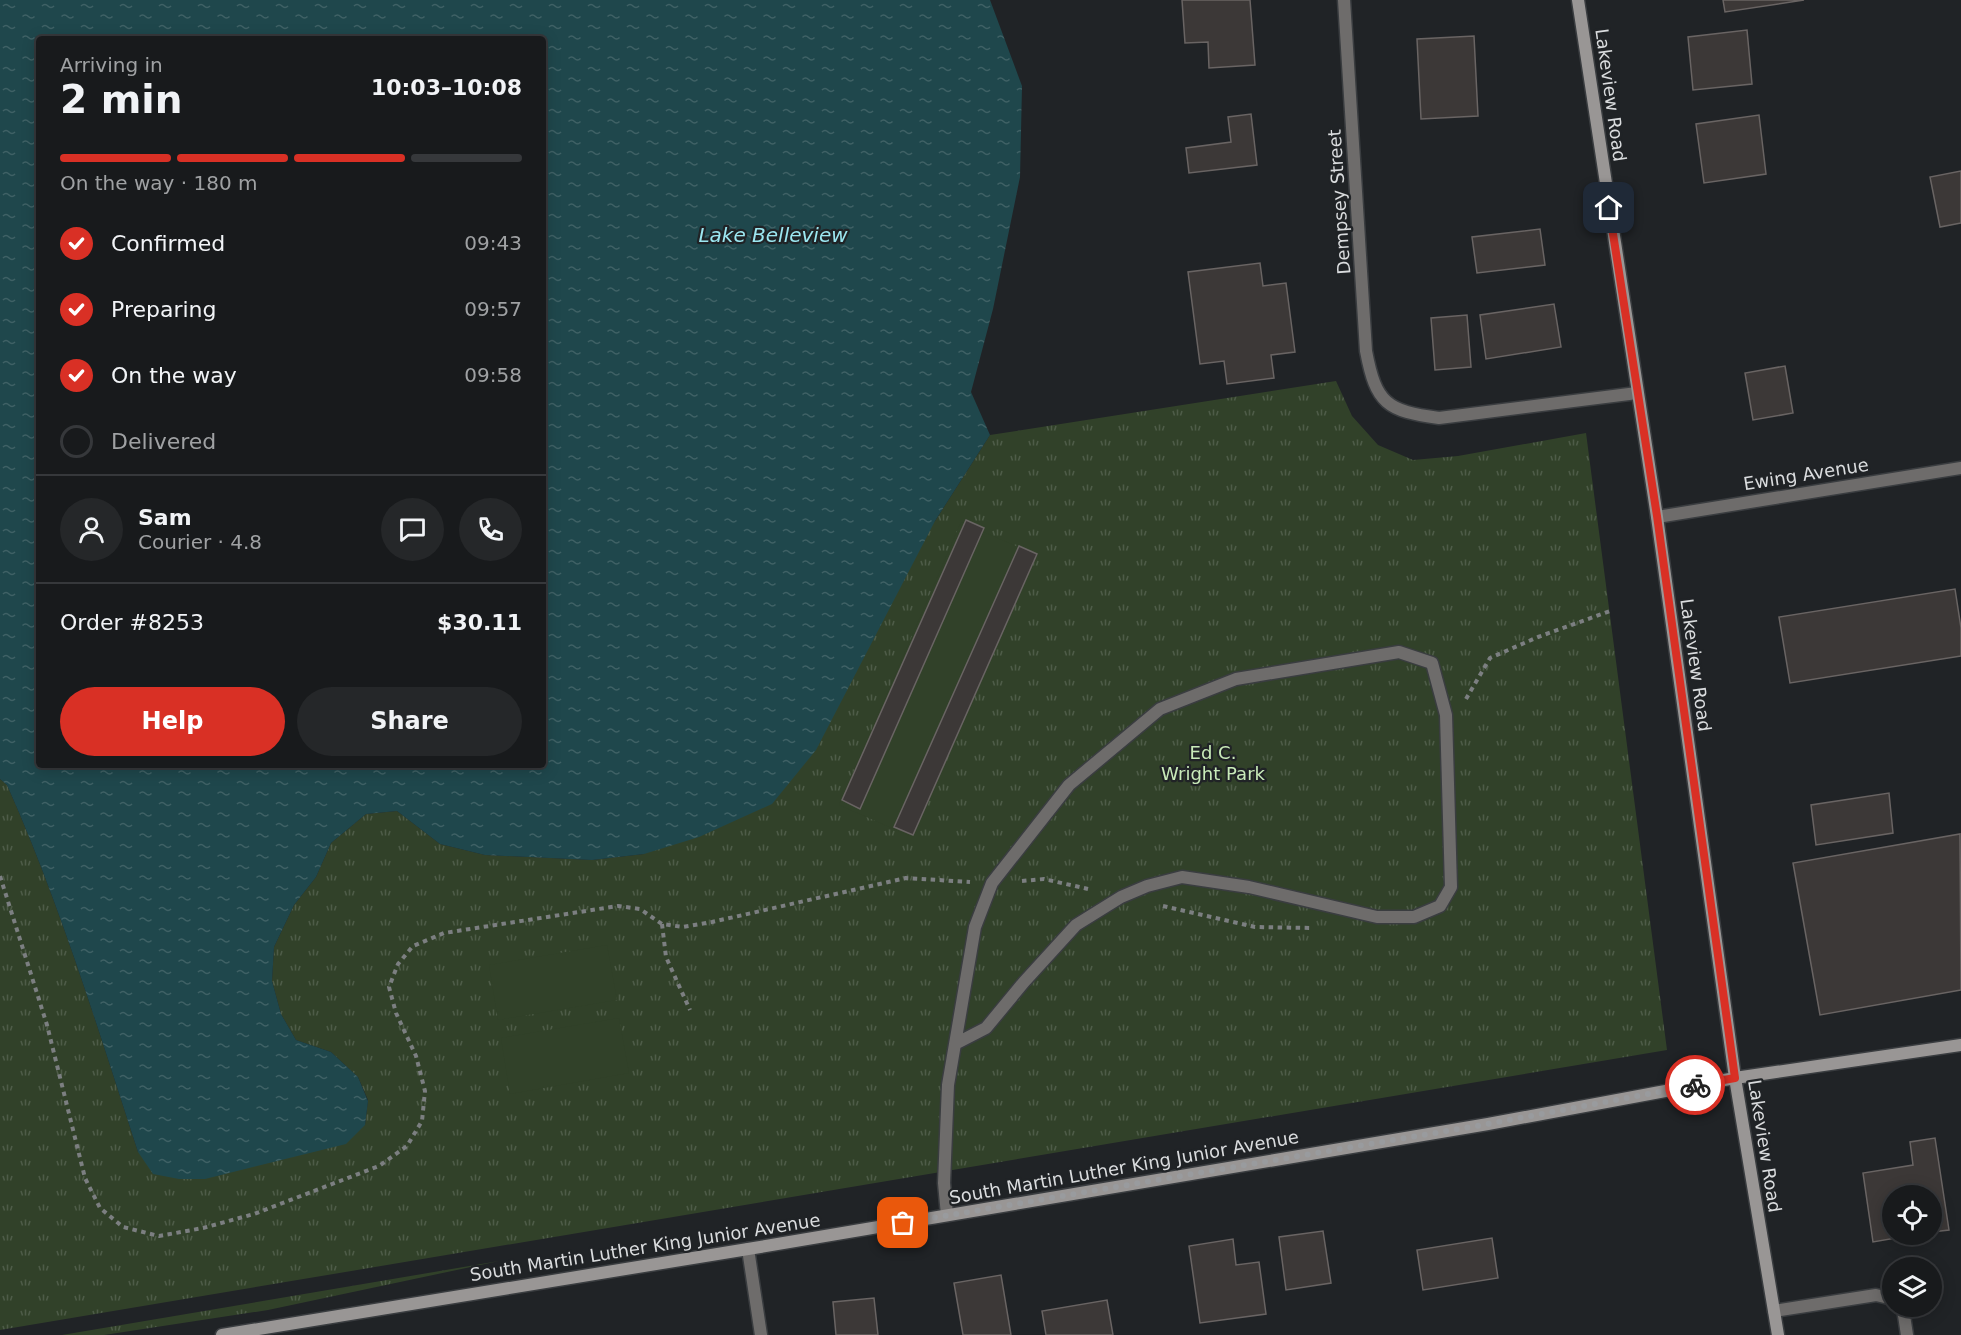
<!DOCTYPE html>
<meta charset="utf-8">
<style>
body{margin:0;font-family:"DejaVu Sans",sans-serif;background:#252729;color:#f1f3f6;height:100vh;display:flex;flex-direction:column;font-size:22px;white-space:nowrap}
*{box-sizing:border-box;margin:0}
p{font-size:20px;color:#9fa1a3}
.icon{flex:none;width:33px;height:33px;fill:none;stroke:currentColor;stroke-width:2;stroke-linecap:round;stroke-linejoin:round}
.map{position:relative;flex:1;overflow:hidden}
.side{position:absolute;left:36px;top:36px;width:510px;height:732px;display:flex;flex-direction:column;background:#181a1c;border-radius:6px;box-shadow:0 3px 15px #0003,0 0 0 2px #36383b}
.side>*{flex:none}
.tools{position:absolute;left:1882px;top:1185px;display:grid;gap:12px}
.tools a{display:grid;place-items:center;width:60px;height:60px;border-radius:50%;background:#181a1c;box-shadow:0 3px 15px #0003,0 0 0 2px #36383b;font-size:30px}
.pin{position:absolute;display:grid;place-items:center;width:51px;height:51px;color:#fff;margin:-26px;border-radius:12px;box-shadow:0 3px 9px #0006}
.courier{position:absolute;display:grid;place-items:center;width:60px;height:60px;margin:-30px;border:4px solid #d93025;border-radius:50%;background:#fff;color:#222;box-shadow:0 2px 8px #0007}
.summary em{font-style:normal;font-weight:700}
.summary div{display:flex;flex-direction:column-reverse}
.summary{display:flex;align-items:center;justify-content:space-between;height:102px;padding:0 24px}
h1{font-size:39px;font-weight:700;line-height:45px}
.bar{display:grid;grid-template-columns:repeat(4,1fr);gap:9px 6px;align-content:center;height:72px;padding:0 24px}
.bar i{height:8px;border-radius:4px;background:#36383b}
.bar .current{background:#d93025}
.bar p{grid-column:span 4}
.line{display:flex;align-items:center;gap:15px;padding:0 24px;border-top:2px solid #36383b}
.line div{flex:1}
.round{display:grid;place-items:center;flex:none;width:63px;height:63px;border-radius:32px;background:#252729}
ol{padding:0 24px;list-style:none}
li{display:flex;align-items:center;gap:18px;height:66px}
li p{margin-inline-start:auto}
li .icon{padding:6px;border-radius:50%;background:#d93025;color:#fff;stroke-width:4}
li:last-child{color:#9fa1a3}
li i{width:33px;height:33px;border:3px solid #36383b;border-radius:50%}
.action{display:flex;gap:12px;margin-top:auto;padding:12px 24px}
.action a{flex:1;height:69px;border-radius:36px;background:#d93025;color:#fff;font-size:24px;font-weight:700;line-height:69px;text-align:center}
.action a+a{background:#252729;color:#f1f3f6}
.map>svg:first-child{display:block}
.grass{fill:url(#grass-tufts)}
.pitch{fill:#314129}
.water{fill:url(#water-ripples);fill-rule:evenodd}
.building{fill:#3c3837;stroke:#696463;stroke-width:1.5}
.lines{fill:none;stroke-linecap:round;stroke-linejoin:round}
.lane-casing{stroke:#3a3d40;stroke-width:15}
.street-casing{stroke:#3a3d40;stroke-width:15}
.secondary-casing{stroke:#3a3d40;stroke-width:15}
.path{stroke:#7c7f81;stroke-width:4;stroke-dasharray:4.5 4.5;stroke-linecap:butt}
.lane{stroke:#6e6c6b;stroke-width:12}
.street{stroke:#6e6c6b;stroke-width:12}
.secondary{stroke:#999695;stroke-width:12}
.done{stroke:#999b9e;stroke-width:6;stroke-dasharray:0 10.8}
.route{stroke:#d93025;stroke-width:8}
.labels{text-anchor:middle;dominant-baseline:central;stroke-width:4.5;stroke-linejoin:round;paint-order:stroke}
.street-label{font-size:18px;fill:#dadcde;stroke:#202326}
.park-label{font-size:18px;fill:#c9ebb9;stroke:#202326}
.water-label{font-size:20px;font-style:italic;fill:#9ce7f1;stroke:#202326}
</style>
<div class="map">
<svg width="1961" height="1335" viewBox="0 0 1961 1335">
<defs>
<pattern id="grass-tufts" width="24" height="20" patternUnits="userSpaceOnUse" patternTransform="scale(1.5)"><rect width="24" height="20" fill="#314129"/><path d="M3 7l-1-3M5 7V3M7 7l1-3M15 17l-1-3M17 17v-4M19 17l1-3" fill="none" stroke="#4e5c48"/></pattern>
<pattern id="water-ripples" width="26" height="14" patternUnits="userSpaceOnUse" patternTransform="scale(1.5)"><rect width="26" height="14" fill="#1f474c"/><path d="M2 4q2-2 4 0t4 0M15 11q2-2 4 0t4 0" fill="none" stroke="#3f6165"/></pattern>
</defs>
<rect width="100%" height="100%" fill="#202326"/>
<g class="grass">
<path d="M1336 381 1352 416 1378 445 1413 460 1458 456 1586 433 1667 1050 0 1330V779L7 785C60 904 98 1029 138 1152L365 1125 368 1100 358 1077 331 1052 296 1040 281 1014 272 981 274 947 294 905 316 877 331 843 366 814 397 811 440 844 485 855 592 860 644 854 935 521 990 435Z"/>
<polygon points="499,1261 268,1310 104,1335 62,1335"/>
</g>
<g class="pitch">
<polygon points="961,522 1032,553 910,836 839,805"/>
<polygon points="607,945 617,1000 498,1020 489,965"/>
<polygon points="619,1018 629,1073 510,1094 501,1038"/>
</g>
<path class="water" d="M0 0H990L1022 86 1020 177 993 309 971 392 990 435 935 521 816 750 772 804 699 837 644 854 592 860 485 855 440 844 397 811 366 814 331 843 316 877 294 905 274 947 272 981 281 1014 296 1040 331 1052 358 1077 368 1101 365 1125 346 1144 205 1179H179L153 1174 138 1152C98 1029 60 904 7 785L0 779ZM39 39H543V765H39Z"/>
<g class="building">
<polygon points="1182,0 1250,0 1255,65 1209,68 1208,42 1185,43"/>
<polygon points="1723,0 1804,0 1725,12"/>
<polygon points="1747,30 1752,84 1693,90 1688,37"/>
<polygon points="1474,36 1478,116 1421,119 1417,39"/>
<polygon points="1251,114 1257,165 1189,173 1186,148 1231,142 1228,117"/>
<polygon points="1759,115 1766,174 1704,183 1696,124"/>
<polygon points="1961,171 1961,223 1940,227 1930,177"/>
<polygon points="1540,229 1545,265 1477,273 1472,237"/>
<polygon points="1260,263 1263,286 1286,283 1295,352 1271,355 1274,378 1227,384 1224,361 1200,364 1188,272"/>
<polygon points="1554,304 1561,347 1486,359 1480,315"/>
<polygon points="1467,315 1471,367 1435,370 1431,318"/>
<polygon points="1785,366 1793,413 1753,420 1745,373"/>
<polygon points="966,520 984,528 860,809 842,800"/>
<polygon points="1019,546 1037,554 913,835 894,827"/>
<polygon points="1955,589 1961,628 1961,656 1790,683 1779,617"/>
<polygon points="1889,793 1893,833 1816,845 1811,805"/>
<polygon points="1960,834 1961,990 1820,1015 1793,863"/>
<polygon points="1935,1138 1949,1230 1932,1232 1932,1196 1893,1196 1893,1234 1919,1234 1873,1242 1863,1173 1913,1165 1910,1142"/>
<polygon points="1323,1231 1331,1283 1286,1290 1279,1237"/>
<polygon points="1492,1238 1498,1278 1423,1290 1417,1250"/>
<polygon points="1233,1239 1236,1265 1259,1262 1266,1314 1200,1323 1189,1246"/>
<polygon points="1001,1275 1011,1335 963,1335 954,1283"/>
<polygon points="874,1298 878,1335 836,1335 833,1302"/>
<polygon points="1107,1300 1113,1335 1046,1335 1042,1311"/>
</g>
<g class="lines">
<defs>
<g id="lane">
<polyline points="947,1215 944,1183 948,1085 975,927 992,883 1069,785 1160,709 1236,679 1399,652 1432,663 1446,715 1451,887 1440,906 1414,917 1377,917 1249,887 1182,877 1147,886 1121,897 1076,925 1024,982 986,1028 955,1044"/>
<polyline points="1901,1306 1903,1309 1907,1335"/>
<polyline points="1774,1311 1876,1295 1893,1299"/>
</g>
<g id="street">
<path d="M1344 0 1366 351C1376 404 1387 411 1439 418L1637 393"/>
<polyline points="1657,517 1961,468"/>
<polyline points="748,1249 761,1335"/>
</g>
<g id="secondary">
<polyline points="1578,0 1657,517 1735,1078 1778,1335"/>
<polyline points="222,1335 748,1249 1488,1124 1735,1078 1961,1045"/>
</g>
</defs>
<use href="#lane" class="lane-casing"/>
<use href="#street" class="street-casing"/>
<use href="#secondary" class="secondary-casing"/>
<g class="path">
<polyline points="1466,699 1490,658 1538,637 1613,610"/>
<polyline points="0,876 47,1025 85,1178 100,1208 123,1227 159,1236 203,1228 254,1214 379,1166 407,1146 422,1121 425,1091 416,1056 396,1013 389,987 398,964 413,946 444,933 618,906 640,909 662,924 683,927 712,922 906,878 970,882"/>
<polyline points="1022,881 1044,879 1088,889"/>
<polyline points="1163,906 1255,927 1312,928"/>
<polyline points="662,924 666,957 690,1010"/>
</g>
<use href="#lane" class="lane"/>
<use href="#street" class="street"/>
<use href="#secondary" class="secondary"/>
</g>
<g class="lines">
<polyline class="done" points="903,1223 1488,1124 1695,1085"/>
<polyline class="route" points="1609,208 1657,516 1735,1078 1695,1085"/>
</g>
<g class="labels">
<g class="street-label">
<text transform="translate(1611 95) rotate(82)">Lakeview Road</text>
<text transform="translate(1339 202) rotate(-94)">Dempsey Street</text>
<text transform="translate(1806 474) rotate(-9)">Ewing Avenue</text>
<text transform="translate(1696 665) rotate(82)">Lakeview Road</text>
<text transform="translate(1765 1146) rotate(81)">Lakeview Road</text>
<text transform="translate(1124 1167) rotate(-10)">South Martin Luther King Junior Avenue</text>
<text transform="translate(645 1247) rotate(-9)">South Martin Luther King Junior Avenue</text>
</g>
<g class="park-label">
<text x="1213" y="752">Ed C.<tspan x="1213" dy="21">Wright Park</tspan></text>
</g>
<g class="water-label">
<text x="773" y="235">Lake Belleview</text>
</g>
</g>
</svg>
<div class="tools">
<a><svg class="icon" aria-label="locate" viewBox="0 0 24 24"><circle cx="12" cy="12" r="6"/><path d="M12 2v4M12 18v4M2 12h4M18 12h4"/></svg></a>
<a><svg class="icon" aria-label="layers" viewBox="0 0 24 24"><path d="M12 4l9 5-9 5-9-5zM3 14l9 5 9-5"/></svg></a>
</div>
<div class="pin" style="left:903px;top:1223px;background:#ea580c"><svg class="icon" aria-label="bag" viewBox="0 0 24 24"><path d="M5 8h14l-1 12H6zM9 8a3 3 0 0 1 6 0"/></svg></div>
<div class="pin" style="left:1609px;top:208px;background:#1f2937"><svg class="icon" aria-label="home" viewBox="0 0 24 24"><path d="M3 11l9-7 9 7M6 9v11h12V9"/></svg></div>
<div class="courier" style="left:1695px;top:1085px"><svg class="icon" aria-label="bike" viewBox="0 0 24 24"><circle cx="6" cy="16" r="4"/><circle cx="18" cy="16" r="4"/><path d="M6 16l4-8h5l3 8M10 8l3 8H6M13 5h3"/></svg></div>
<section class="side">
<div class="summary"><div><h1>2 min</h1><p>Arriving in</p></div><em>10:03–10:08</em></div>
<div class="bar"><i class="current"></i><i class="current"></i><i class="current"></i><i></i><p>On the way · 180 m</p></div>
<ol>
<li><svg class="icon" aria-label="check" viewBox="0 0 24 24"><path d="M5 12l5 5 9-10"/></svg>Confirmed<p>09:43</p></li>
<li><svg class="icon" aria-label="check" viewBox="0 0 24 24"><path d="M5 12l5 5 9-10"/></svg>Preparing<p>09:57</p></li>
<li><svg class="icon" aria-label="check" viewBox="0 0 24 24"><path d="M5 12l5 5 9-10"/></svg>On the way<p>09:58</p></li>
<li><i></i>Delivered</li>
</ol>
<div class="line" style="height:108px"><a class="round"><svg class="icon" aria-label="person" viewBox="0 0 24 24"><circle cx="12" cy="8" r="4"/><path d="M4 21q1-7 8-7t8 7"/></svg></a><div><b>Sam</b><p>Courier · 4.8</p></div><a class="round"><svg class="icon" aria-label="chat" viewBox="0 0 24 24"><path d="M4 5h16v11H9l-5 4z"/></svg></a><a class="round"><svg class="icon" aria-label="phone" viewBox="0 0 24 24"><path d="M5 4h4l2 5-3 2q2 4 5 5l2-3 5 2v4C11 20 4 13 5 4z"/></svg></a></div>
<div class="line" style="height:78px"><div>Order #8253</div><b>$30.11</b></div>
<div class="action"><a>Help</a><a>Share</a></div>
</section>
</div>
